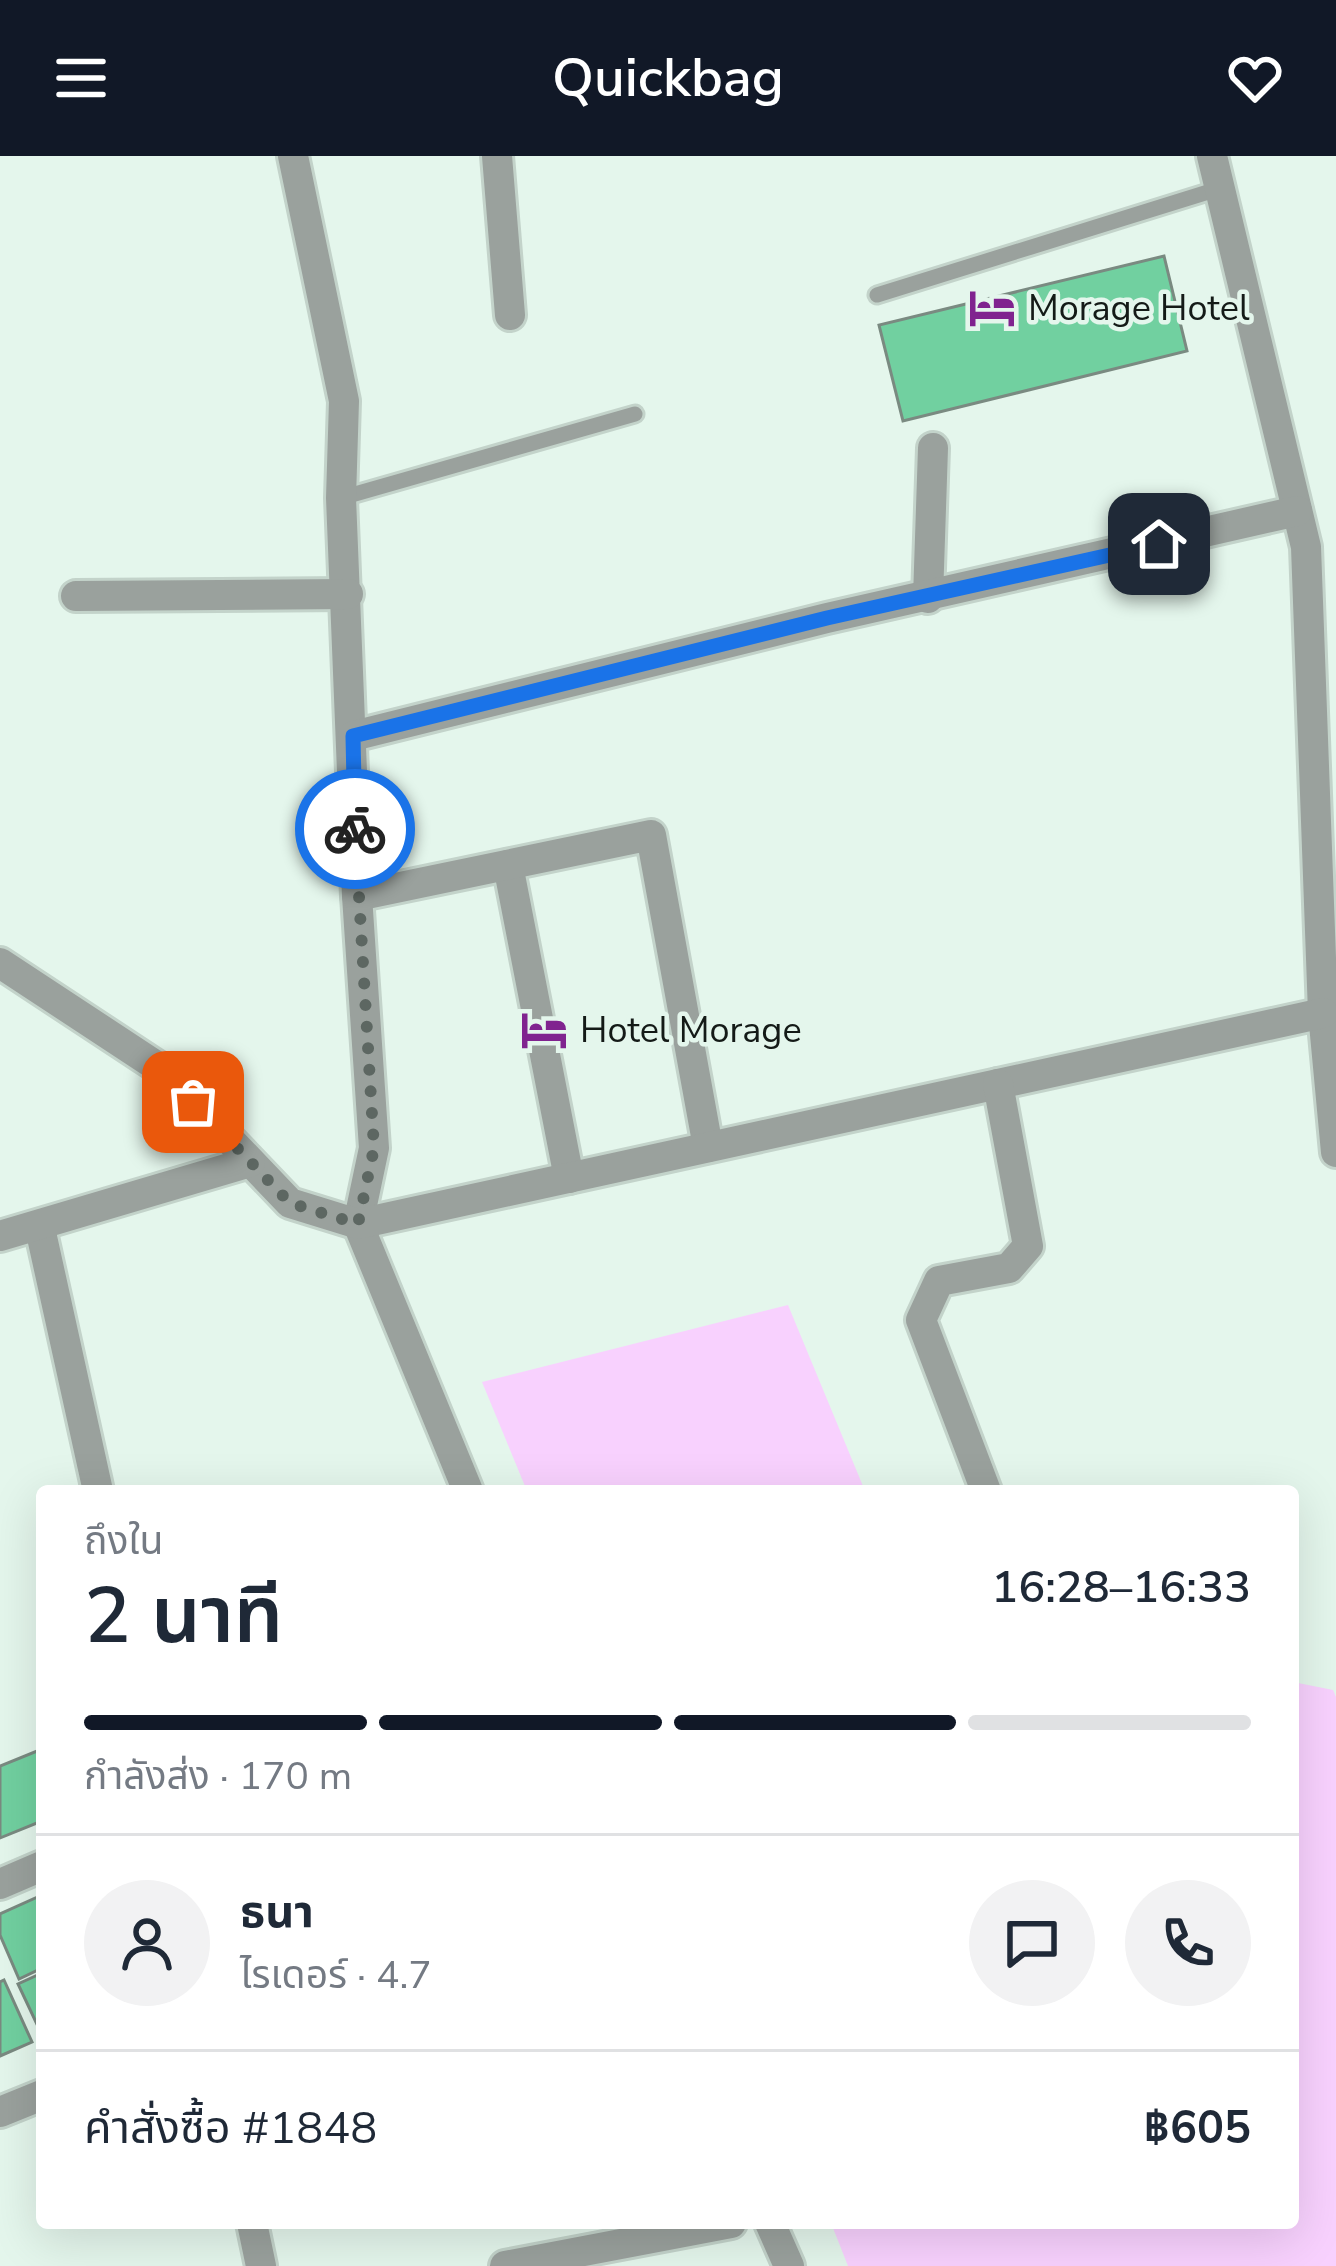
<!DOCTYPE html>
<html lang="th">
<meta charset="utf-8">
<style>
body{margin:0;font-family:"Nunito Sans","Noto Sans Thai",sans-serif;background:#f2f2f3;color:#1f2937;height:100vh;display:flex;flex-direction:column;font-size:45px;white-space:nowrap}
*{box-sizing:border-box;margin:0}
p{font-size:39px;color:#747a83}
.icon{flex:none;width:66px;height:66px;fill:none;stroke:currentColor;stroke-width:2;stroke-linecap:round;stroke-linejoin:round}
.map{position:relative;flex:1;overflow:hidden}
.panel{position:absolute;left:36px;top:1329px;width:1263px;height:744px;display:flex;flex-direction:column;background:#fff;border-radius:12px;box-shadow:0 12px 48px #0002}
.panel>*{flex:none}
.pin{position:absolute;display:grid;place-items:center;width:102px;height:102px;color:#fff;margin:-51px;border-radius:24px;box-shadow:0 6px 18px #0006}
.courier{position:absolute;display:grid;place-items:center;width:120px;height:120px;margin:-60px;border:9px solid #1a73e8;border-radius:50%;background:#fff;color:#222;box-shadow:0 3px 15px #0007}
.headline em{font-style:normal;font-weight:600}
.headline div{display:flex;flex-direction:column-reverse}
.headline{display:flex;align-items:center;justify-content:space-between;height:204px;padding:0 48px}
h1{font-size:78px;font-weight:600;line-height:90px}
.bar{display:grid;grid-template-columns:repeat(4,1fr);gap:18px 12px;align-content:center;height:144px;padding:0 48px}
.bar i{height:15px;border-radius:9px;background:#e0e1e3}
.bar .on{background:#111827}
.bar p{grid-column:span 4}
.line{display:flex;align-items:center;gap:30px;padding:0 48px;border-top:3px solid #e0e1e3}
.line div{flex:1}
.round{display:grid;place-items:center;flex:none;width:126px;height:126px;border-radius:63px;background:#f2f2f3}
header{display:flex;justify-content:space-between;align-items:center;height:156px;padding:0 48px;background:#111827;color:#fff;font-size:54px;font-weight:600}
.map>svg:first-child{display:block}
.green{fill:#f8d1fe}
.building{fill:#71d0a0;stroke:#7a8a81;stroke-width:3}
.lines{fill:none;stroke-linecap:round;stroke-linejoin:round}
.service-casing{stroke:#c3d3ca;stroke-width:21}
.minor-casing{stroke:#c3d3ca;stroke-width:36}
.service{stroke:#9aa19d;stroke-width:15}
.minor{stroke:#9aa19d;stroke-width:30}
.done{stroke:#5d6762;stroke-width:12;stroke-dasharray:0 21.6}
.route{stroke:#1a73e8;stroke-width:15}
.labels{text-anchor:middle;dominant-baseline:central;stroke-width:9;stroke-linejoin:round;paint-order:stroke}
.poi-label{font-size:36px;fill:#141a17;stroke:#e4f6ec;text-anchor:start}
</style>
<header><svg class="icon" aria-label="menu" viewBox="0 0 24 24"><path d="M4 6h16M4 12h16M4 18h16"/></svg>Quickbag<svg class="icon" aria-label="heart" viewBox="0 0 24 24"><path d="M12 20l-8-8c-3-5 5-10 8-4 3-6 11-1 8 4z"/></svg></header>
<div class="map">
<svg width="1336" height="2110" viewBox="0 0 1336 2110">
<rect width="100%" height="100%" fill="#e4f6ec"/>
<g class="green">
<polygon points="788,1149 865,1335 527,1335 482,1226"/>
<polygon points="1293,1526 1333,1534 1336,1541 1336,2110 848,2110 831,2067 1293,2067"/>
</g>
<g class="building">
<polygon points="1164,100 1187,195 903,265 879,169"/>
<polygon points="42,1593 42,1665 0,1682 0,1610"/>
<polygon points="42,1739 42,1812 19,1823 0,1779 0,1758"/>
<polygon points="42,1817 42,1879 18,1828"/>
<polygon points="4,1824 32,1886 0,1900 0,1826"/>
</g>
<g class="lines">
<defs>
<g id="service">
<polyline points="877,139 1221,32"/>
<polyline points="341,342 635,258"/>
</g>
<g id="minor">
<polyline points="293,0 344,245 341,342 357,740 374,992 358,1068 468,1335"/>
<polyline points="497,0 510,159"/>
<polyline points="1212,0 1306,391 1323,857 1336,996"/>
<polyline points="76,440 348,438"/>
<polyline points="928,442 933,292"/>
<polyline points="353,580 827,462 1297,355"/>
<polyline points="508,709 569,1022"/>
<polyline points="357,740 651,679 708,991"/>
<polyline points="0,807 164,915 290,1047 358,1068 1323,857"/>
<polyline points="40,1072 98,1335"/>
<polyline points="0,1080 250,1006"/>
<polyline points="986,1335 921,1164 939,1125 1009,1112 1028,1090 998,928"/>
<polyline points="0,1728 42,1710"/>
<polyline points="0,1956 42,1939"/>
<polyline points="252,2067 261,2110"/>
<polyline points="770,2067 789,2110"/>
<polyline points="505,2110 731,2067"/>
</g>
</defs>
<use href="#service" class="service-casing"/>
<use href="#minor" class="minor-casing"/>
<use href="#service" class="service"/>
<use href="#minor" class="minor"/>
</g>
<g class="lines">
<polyline class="done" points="193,946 290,1047 358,1068 374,992 355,673"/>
<polyline class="route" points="355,673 353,580 827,462 1159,388"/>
</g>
<defs>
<symbol id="hotel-bare" viewBox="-9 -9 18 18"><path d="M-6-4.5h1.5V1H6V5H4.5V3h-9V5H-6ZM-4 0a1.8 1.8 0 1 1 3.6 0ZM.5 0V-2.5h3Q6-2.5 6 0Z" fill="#80238f" stroke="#e4f6ec" stroke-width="2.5" paint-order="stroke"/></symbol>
</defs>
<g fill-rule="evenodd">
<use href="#hotel-bare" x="959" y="119" width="66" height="66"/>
<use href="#hotel-bare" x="511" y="841" width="66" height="66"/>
</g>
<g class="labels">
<g class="poi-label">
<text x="1028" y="152">Morage Hotel</text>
<text x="580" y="874">Hotel Morage</text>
</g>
</g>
</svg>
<div class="pin" style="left:193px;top:946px;background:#ea580c"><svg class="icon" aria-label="bag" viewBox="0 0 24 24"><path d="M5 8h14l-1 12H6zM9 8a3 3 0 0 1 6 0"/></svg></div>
<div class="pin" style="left:1159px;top:388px;background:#1f2937"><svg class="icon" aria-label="home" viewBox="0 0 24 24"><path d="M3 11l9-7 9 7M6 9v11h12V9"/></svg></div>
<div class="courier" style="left:355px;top:673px"><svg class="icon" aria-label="bike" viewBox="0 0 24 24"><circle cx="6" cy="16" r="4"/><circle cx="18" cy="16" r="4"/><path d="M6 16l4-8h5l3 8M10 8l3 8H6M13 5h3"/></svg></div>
<section class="panel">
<div class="headline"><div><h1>2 นาที</h1><p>ถึงใน</p></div><em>16:28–16:33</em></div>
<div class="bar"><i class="on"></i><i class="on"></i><i class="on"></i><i></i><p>กำลังส่ง · 170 m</p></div>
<div class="line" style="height:216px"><a class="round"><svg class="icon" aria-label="person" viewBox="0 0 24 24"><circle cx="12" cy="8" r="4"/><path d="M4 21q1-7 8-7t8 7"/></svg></a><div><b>ธนา</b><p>ไรเดอร์ · 4.7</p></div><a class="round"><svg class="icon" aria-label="chat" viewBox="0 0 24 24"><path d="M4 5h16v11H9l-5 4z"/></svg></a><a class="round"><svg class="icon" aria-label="phone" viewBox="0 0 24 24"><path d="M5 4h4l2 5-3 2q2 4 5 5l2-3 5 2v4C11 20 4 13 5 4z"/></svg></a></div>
<div class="line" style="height:156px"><div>คำสั่งซื้อ #1848</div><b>฿605</b></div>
</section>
</div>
